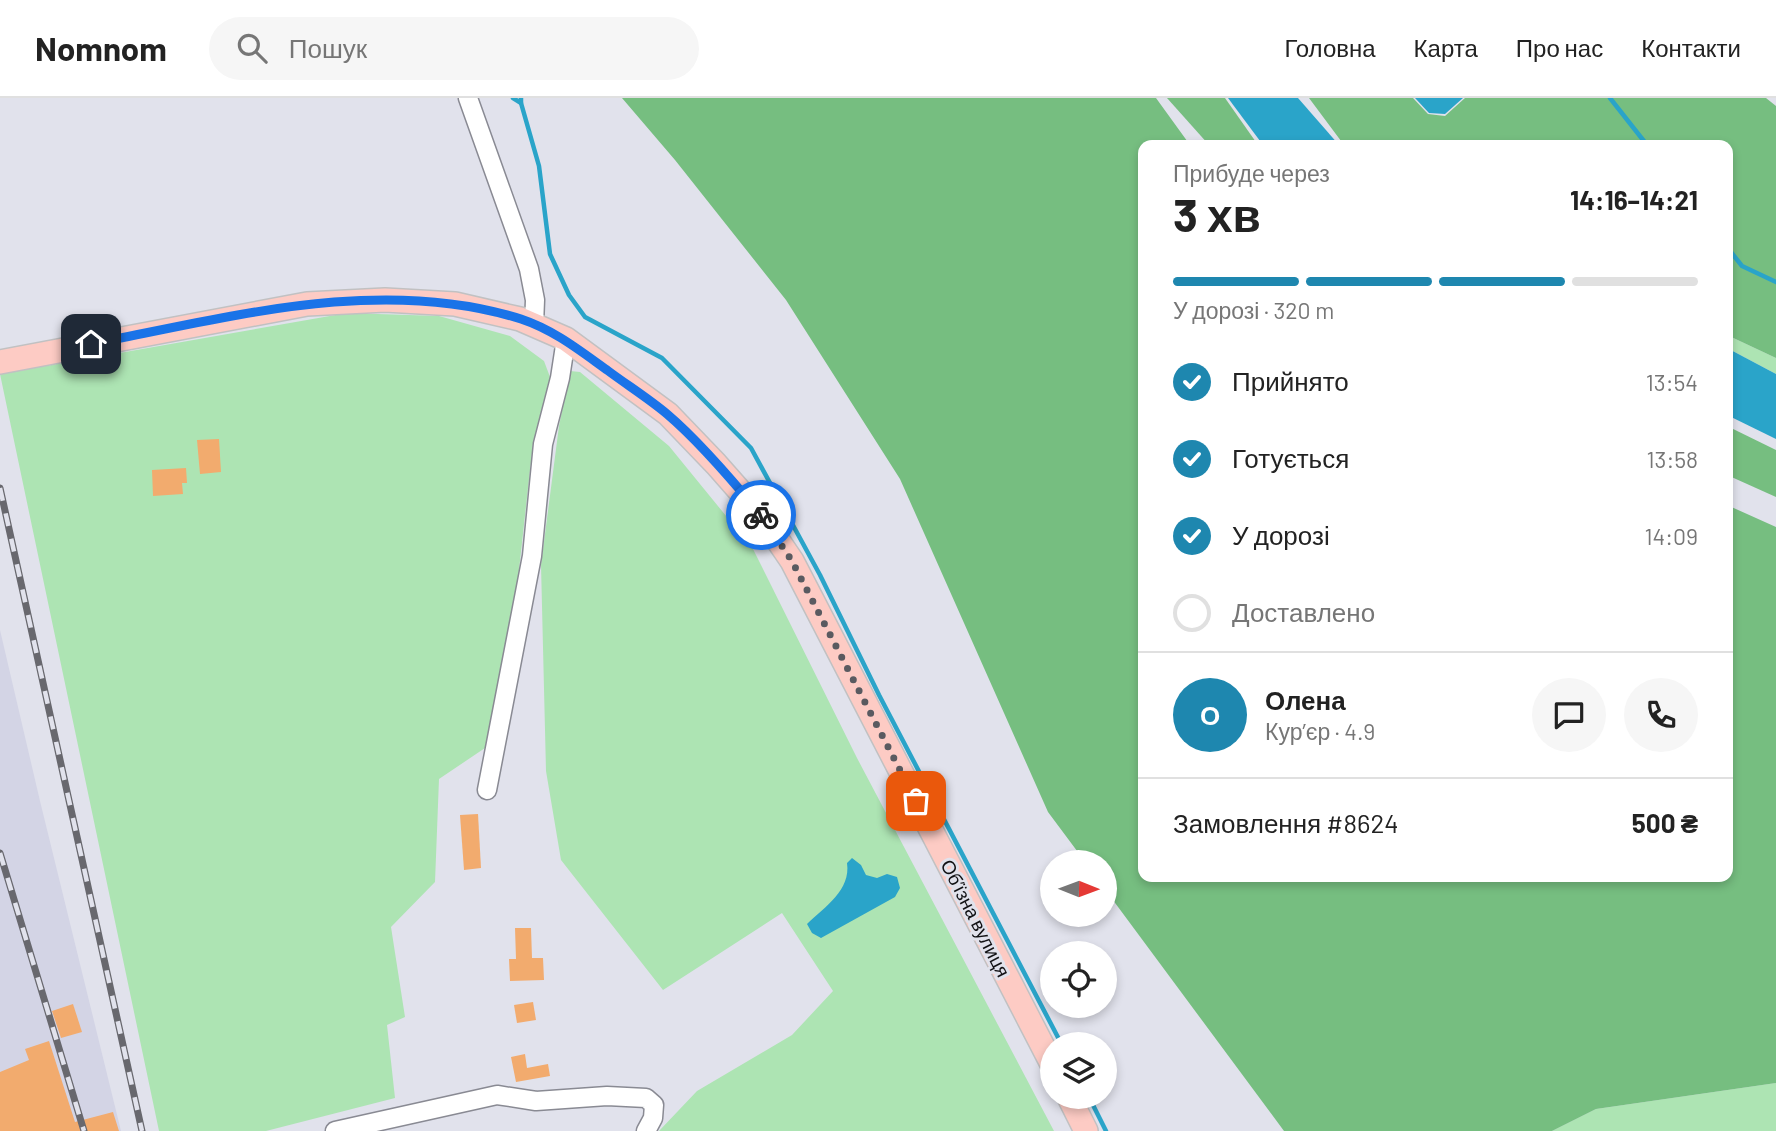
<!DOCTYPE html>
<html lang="uk">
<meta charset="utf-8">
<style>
body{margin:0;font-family:Barlow,sans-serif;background:#f6f6f6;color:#222;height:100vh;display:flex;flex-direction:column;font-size:26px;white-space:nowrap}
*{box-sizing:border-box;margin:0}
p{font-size:23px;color:#767676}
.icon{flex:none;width:38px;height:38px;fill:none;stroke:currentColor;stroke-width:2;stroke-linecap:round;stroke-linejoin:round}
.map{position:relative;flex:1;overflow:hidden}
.details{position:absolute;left:1138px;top:42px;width:595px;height:742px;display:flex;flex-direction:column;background:#fff;border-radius:14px;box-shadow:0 4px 10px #0003}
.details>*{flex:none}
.needle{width:46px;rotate:91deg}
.fabs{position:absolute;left:1040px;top:752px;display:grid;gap:14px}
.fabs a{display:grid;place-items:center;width:77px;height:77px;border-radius:50%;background:#fff;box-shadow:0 4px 10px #0003;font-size:35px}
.pin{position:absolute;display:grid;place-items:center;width:60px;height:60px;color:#fff;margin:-30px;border-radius:14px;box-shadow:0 4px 10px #0006}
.courier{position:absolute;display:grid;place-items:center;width:70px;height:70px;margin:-35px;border:5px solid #1a73e8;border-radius:50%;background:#fff;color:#222;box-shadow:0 2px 9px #0007}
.headline em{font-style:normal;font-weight:700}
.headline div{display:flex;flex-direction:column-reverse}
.headline{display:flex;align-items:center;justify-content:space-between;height:119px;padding:0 35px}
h1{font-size:46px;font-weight:700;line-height:52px}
.bar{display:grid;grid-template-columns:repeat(4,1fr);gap:10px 7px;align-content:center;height:84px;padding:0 35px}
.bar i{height:9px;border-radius:5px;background:#e0e0e0}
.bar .on{background:#1e87af}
.bar p{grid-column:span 4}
.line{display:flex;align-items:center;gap:18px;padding:0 35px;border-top:2px solid #e0e0e0}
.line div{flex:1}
.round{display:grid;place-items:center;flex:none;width:74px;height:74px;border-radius:37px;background:#f6f6f6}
ol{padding:0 35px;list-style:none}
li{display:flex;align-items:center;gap:21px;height:77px}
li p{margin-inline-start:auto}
li .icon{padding:7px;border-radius:50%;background:#1e87af;color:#fff;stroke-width:4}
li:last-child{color:#767676}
li i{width:38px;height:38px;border:4px solid #e0e0e0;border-radius:50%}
header{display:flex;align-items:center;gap:42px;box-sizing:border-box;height:98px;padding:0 35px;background:#fff;border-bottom:2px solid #e0e0e0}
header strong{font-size:33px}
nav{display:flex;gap:38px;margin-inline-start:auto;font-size:24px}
.search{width:490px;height:63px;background:#f6f6f6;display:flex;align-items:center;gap:18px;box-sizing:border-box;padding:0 24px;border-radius:38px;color:#767676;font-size:26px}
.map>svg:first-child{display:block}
.built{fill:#d3d4e5}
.green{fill:#ade4b3}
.forest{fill:#76be80}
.water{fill:#2aa4c9}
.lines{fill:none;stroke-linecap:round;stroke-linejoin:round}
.stream{stroke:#2aa4c9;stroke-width:4.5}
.building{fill:#f2ab6e}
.minor-casing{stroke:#898a93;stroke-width:21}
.major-casing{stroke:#c1c1c2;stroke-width:26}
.minor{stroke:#fff;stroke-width:18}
.major{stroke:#fdcbc4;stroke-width:23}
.rail-casing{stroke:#68686e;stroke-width:7}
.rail{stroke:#e1e2ec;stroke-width:4.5;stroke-dasharray:13;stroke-linecap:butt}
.done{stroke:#5a5a60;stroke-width:7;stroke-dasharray:0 12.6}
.route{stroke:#1a73e8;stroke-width:9}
.labels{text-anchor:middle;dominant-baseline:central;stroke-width:6;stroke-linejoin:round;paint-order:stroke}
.street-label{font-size:19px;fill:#111114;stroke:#e1e2ec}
</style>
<header>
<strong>Nomnom</strong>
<div class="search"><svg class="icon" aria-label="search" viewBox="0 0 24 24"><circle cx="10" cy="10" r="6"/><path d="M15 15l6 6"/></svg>Пошук</div>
<nav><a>Головна</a><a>Карта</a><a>Про нас</a><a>Контакти</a></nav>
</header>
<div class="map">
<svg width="1776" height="1033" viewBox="0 0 1776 1033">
<rect width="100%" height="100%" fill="#e1e2ec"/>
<polygon class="built" points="0,532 40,703 121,1033 0,1033"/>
<g class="green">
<polygon points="347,215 439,218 510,238 544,263 550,279 533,345 517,490 485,650 439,681 435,784 391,829 405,919 387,927 395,1000 266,1033 159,1033 0,276"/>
<polygon points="1727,237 1776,260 1776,276 1727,250"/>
<polygon points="570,273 580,274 669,348 753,451 857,660 1054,1033 659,1033 697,993 792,937 833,893 782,815 663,892 561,762 546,673 541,467 559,328"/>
<polygon points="1776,985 1776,1033 1552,1033 1596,1011"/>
</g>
<g class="forest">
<polygon points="622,0 1156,0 1190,47 1143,47 1143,779 1727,779 1727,407 1776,429 1776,985 1596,1011 1552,1033 1284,1033 1104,790 1104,765 1086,765 1048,714 900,381 786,202 675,62"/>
<polygon points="1167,0 1225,0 1258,47 1209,47"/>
<polygon points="1309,0 1413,0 1428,16 1445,18 1465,0 1766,0 1776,8 1776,260 1727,237 1727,47 1344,47"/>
<polygon points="1727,328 1776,352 1776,399 1727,377"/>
</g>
<g class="water">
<polygon points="1228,0 1298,0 1339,47 1263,47"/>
<polygon points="1415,0 1463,0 1445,16 1429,15"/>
<polygon points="1727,250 1776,276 1776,341 1727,317"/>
<path d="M852 760 861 767 866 777 877 780 887 776 897 779 900 790 895 799 821 840 812 835 807 826C825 809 851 792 847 765Z"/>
</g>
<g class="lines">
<g class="stream">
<polyline points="513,0 521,5 521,0"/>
<polyline points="1610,0 1647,47"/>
<polyline points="521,5 539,68 550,156 569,197 585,219 662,260 751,350 820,477 879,597 1062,947"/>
<polyline points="1727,149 1742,168 1776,184"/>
<polyline points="1089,999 1106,1033"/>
</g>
</g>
<g class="building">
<polygon points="219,341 221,374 200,376 197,342"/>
<polygon points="186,370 187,385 182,385 183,396 153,398 152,372"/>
<polygon points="478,716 481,770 464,772 460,717"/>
<polygon points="515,830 531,830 532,860 543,860 544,882 510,883 509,861 516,861"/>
<polygon points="533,904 536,922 517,925 514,907"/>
<polygon points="73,906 82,934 61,940 52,913"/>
<polygon points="49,943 75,1024 113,1014 119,1033 0,1033 0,974 29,962 25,951"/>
<polygon points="525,956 527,970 548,966 550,978 516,984 511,959"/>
</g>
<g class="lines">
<defs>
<g id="minor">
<polyline points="468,0 529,171 535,202 534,227"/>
<polyline points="487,692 532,458 543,346 560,280 566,241"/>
<polyline points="335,1033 497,997 536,1003 607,998 646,1000 654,1007 653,1020 646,1033"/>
</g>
<g id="major">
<polyline points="0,264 307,206 385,202 455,206 520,221 566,241 668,316 716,366 760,416 792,463 1052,966"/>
<polyline points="1069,999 1086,1033"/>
</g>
</defs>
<use href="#minor" class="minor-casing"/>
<use href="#major" class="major-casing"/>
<use href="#minor" class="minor"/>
<use href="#major" class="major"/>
<defs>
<g id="rail">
<polyline points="0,390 142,1033"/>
<polyline points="0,755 84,1033"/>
</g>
</defs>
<use href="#rail" class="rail-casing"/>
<use href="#rail" class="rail"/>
</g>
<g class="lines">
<polyline class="done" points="761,417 792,463 916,703"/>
<path class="route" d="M91 246C230 219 382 177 521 221 554 232 579 252 607 272 627 287 648 300 667 316 700 344 733 383 761 417"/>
</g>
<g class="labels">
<g class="street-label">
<text transform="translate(976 820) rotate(63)">Обʼїзна вулиця</text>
</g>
</g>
</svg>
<div class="fabs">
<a><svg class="needle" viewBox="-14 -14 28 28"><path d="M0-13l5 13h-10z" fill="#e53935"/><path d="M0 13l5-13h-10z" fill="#767676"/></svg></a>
<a><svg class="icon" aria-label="locate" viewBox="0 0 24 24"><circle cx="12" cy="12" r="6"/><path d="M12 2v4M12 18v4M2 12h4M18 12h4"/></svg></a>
<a><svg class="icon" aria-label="layers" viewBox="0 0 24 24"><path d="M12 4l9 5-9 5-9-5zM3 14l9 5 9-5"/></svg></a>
</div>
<div class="pin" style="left:916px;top:703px;background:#ea580c"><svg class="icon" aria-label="bag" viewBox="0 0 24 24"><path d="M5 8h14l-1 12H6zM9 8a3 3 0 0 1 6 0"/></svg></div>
<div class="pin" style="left:91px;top:246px;background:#1f2937"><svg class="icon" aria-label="home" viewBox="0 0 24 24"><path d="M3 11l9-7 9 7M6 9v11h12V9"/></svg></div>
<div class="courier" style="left:761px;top:417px"><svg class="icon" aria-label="bike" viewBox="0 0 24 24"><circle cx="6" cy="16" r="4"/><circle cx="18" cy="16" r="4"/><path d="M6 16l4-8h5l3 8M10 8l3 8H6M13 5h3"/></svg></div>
<section class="details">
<div class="headline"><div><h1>3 хв</h1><p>Прибуде через</p></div><em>14:16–14:21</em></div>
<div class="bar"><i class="on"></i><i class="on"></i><i class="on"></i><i></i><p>У дорозі · 320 m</p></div>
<ol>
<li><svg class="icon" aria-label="check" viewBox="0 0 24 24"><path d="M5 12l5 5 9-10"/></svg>Прийнято<p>13:54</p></li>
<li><svg class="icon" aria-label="check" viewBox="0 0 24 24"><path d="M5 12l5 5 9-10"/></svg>Готується<p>13:58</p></li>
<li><svg class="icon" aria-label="check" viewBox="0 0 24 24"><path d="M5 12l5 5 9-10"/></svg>У дорозі<p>14:09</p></li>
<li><i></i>Доставлено</li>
</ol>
<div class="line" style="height:126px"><b class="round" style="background:#1e87af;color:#fff">О</b><div><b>Олена</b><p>Кур’єр · 4.9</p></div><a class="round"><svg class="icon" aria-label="chat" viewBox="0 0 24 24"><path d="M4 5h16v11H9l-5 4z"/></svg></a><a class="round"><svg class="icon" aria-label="phone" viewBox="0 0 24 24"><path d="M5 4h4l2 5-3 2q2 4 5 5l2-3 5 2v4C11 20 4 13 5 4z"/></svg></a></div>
<div class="line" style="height:91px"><div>Замовлення #8624</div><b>500 ₴</b></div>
</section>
</div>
